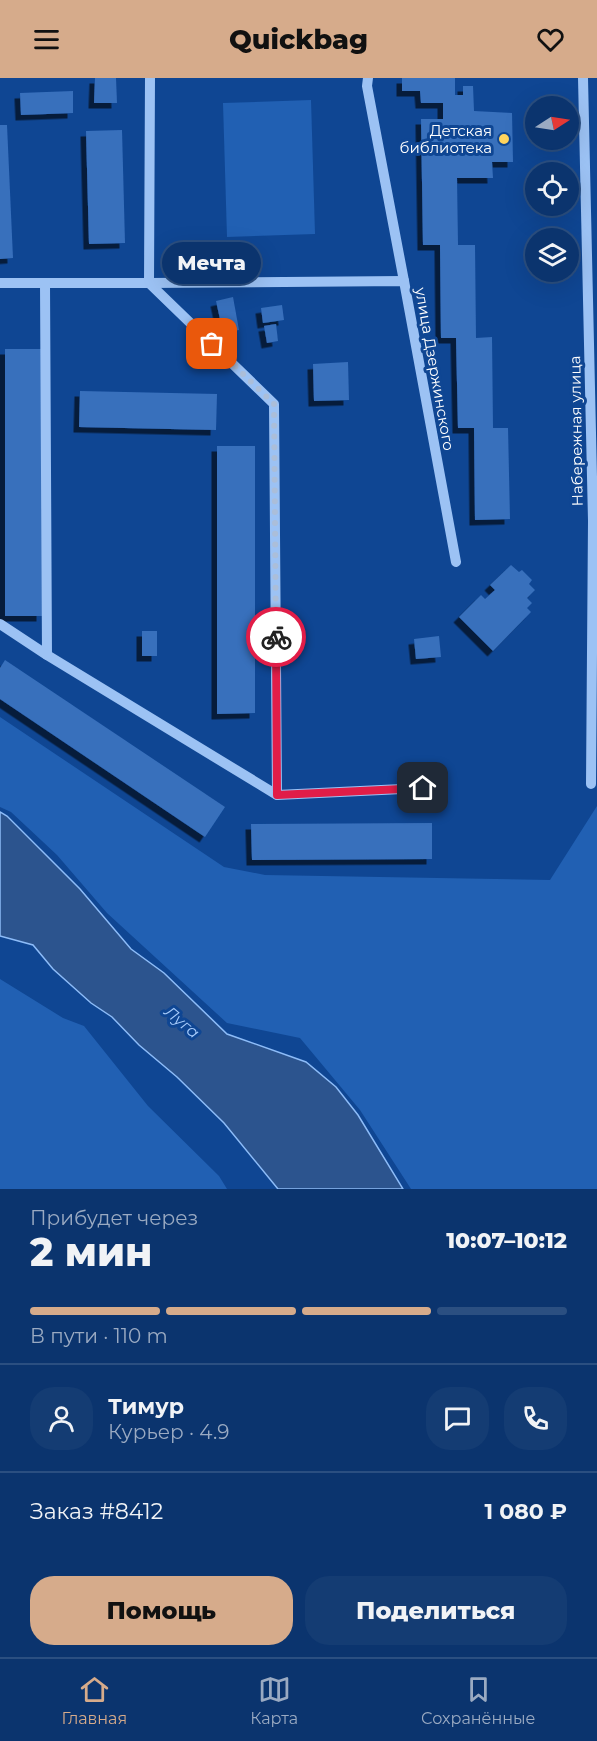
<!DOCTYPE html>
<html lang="ru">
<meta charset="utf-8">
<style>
body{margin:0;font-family:Montserrat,sans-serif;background:#143c73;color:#f1f3f6;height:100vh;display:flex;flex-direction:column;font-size:22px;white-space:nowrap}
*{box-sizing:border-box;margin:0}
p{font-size:20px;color:#9aaac2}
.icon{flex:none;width:33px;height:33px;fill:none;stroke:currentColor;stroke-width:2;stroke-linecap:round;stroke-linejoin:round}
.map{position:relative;height:1111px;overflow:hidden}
.side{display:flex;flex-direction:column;background:#0b346e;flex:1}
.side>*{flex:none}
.needle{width:39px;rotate:78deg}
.buttons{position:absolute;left:525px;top:18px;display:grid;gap:12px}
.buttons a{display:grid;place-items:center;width:54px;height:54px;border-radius:50%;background:#0b346e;box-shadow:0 6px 24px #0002,0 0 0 2px #2b4f81;font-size:30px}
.pin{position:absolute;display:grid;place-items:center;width:51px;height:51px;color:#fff;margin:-26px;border-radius:12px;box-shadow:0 3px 9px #0006}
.courier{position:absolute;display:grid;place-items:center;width:60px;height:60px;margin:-30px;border:4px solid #e11d48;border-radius:50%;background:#fff;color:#222;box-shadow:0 2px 8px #0007}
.bubble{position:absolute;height:42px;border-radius:21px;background:#0b346e;box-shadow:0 6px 24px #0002,0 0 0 2px #2b4f81;font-size:20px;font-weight:800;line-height:42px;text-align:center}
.overview em{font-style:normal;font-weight:800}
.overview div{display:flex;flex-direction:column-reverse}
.overview{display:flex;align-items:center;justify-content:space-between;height:102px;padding:0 30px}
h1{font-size:39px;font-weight:800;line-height:45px}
.bar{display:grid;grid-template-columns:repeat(4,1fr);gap:9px 6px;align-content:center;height:72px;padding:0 30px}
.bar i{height:8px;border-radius:4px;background:#2b4f81}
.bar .current{background:#d6ab8b}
.bar p{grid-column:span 4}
.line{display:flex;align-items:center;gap:15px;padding:0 30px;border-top:2px solid #2b4f81}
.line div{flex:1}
.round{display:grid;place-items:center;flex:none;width:63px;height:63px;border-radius:24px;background:#143c73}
.action{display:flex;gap:12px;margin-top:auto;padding:12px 30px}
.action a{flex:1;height:69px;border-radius:24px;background:#d6ab8b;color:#111;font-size:24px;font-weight:800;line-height:69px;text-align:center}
.action a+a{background:#143c73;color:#f1f3f6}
header{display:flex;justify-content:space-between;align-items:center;height:78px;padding:0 30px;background:#d6ab8b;color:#111;font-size:27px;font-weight:800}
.tab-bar{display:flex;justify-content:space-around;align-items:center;height:84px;border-top:2px solid #2b4f81;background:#0b346e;font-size:16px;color:#9aaac2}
.tab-bar a{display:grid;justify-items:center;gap:3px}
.tab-bar .current{color:#d6ab8b}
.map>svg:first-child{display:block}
.green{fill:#2160b3}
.water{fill:#2c548e;stroke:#8dbcf8;stroke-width:1.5}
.building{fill:#3870bc;filter:url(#shadow)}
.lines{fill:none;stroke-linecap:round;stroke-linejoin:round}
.minor{stroke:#9cc2f4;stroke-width:10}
.done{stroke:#abbed9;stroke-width:6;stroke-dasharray:0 10.8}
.route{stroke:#e11d48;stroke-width:8}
.poi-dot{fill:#ffd45e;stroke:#0f4693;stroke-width:2}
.labels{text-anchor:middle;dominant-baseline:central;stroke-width:6;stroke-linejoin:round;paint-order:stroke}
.poi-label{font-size:15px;fill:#fff;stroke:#0f4693;text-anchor:end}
.street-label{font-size:15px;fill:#fff;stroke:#0f4693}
.water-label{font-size:16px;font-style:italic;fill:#a8ccfb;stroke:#0f4693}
</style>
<header><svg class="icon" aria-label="menu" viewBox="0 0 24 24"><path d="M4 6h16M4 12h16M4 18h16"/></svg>Quickbag<svg class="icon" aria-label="heart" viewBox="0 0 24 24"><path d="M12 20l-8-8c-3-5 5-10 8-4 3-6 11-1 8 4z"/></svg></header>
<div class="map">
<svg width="597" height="1111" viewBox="0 0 597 1111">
<defs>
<filter id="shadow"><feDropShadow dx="-5.5" dy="5.5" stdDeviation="0" flood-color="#0009"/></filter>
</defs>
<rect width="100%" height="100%" fill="#0f4693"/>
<g class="green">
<polygon points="311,22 315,156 227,159 223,25"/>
<polygon points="0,639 224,789 265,797 550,802 597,728 597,1111 411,1111 360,1032 300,960 227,945 107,835 57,777 11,734 0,729"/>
<polygon points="0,901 63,940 84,948 148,1028 219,1098 227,1111 0,1111"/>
</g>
<polygon class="water" points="0,734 7,738 80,811 131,871 164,895 227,956 306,984 336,1009 358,1037 403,1111 278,1111 224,1045 177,999 139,967 112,939 91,925 53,891 33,867 0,858"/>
<g class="building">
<polygon points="95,0 116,0 117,25 94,25"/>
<polygon points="402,0 455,0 455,17 463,17 463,8 473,8 474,33 512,35 513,84 492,84 493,100 457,100 458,167 475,167 476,260 492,259 493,350 508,350 510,441 475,442 474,350 458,350 456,260 441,260 440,167 423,167 421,41 443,41 443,25 421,25 420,13 402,13"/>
<polygon points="73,13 73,35 21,37 20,15"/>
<polygon points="0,47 7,47 13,180 0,181"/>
<polygon points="122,52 125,165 89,166 86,53"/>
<polygon points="233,219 239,252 223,255 216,223"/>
<polygon points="282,227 284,242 263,245 261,230"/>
<polygon points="276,246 278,263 267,265 264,248"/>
<rect x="5" y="271" width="37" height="267"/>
<polygon points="348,284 349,322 314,323 313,286"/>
<polygon points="80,313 217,316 216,352 79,349"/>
<polygon points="217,368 255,368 255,635 217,636"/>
<polygon points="511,487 519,494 522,492 532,502 529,506 535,512 527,520 532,525 527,530 531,534 493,573 459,539 481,517 485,521 495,512 490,507"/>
<rect x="142" y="553" width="15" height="25"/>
<polygon points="439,558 441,579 416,581 414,561"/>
<polygon points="5,582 225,729 205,759 0,621 0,590"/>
<polygon points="432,745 432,781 252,782 251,746"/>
</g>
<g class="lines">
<g class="minor">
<polyline points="150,0 149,205 404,203 456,484"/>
<polyline points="368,0 367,8 404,203"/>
<polyline points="583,0 593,443 591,706"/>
<polyline points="0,205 149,205 274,326 277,717"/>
<polyline points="45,206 47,577"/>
<polyline points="0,546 47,577 277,717 423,710"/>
</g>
</g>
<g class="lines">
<polyline class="done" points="212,266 274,326 276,559"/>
<polyline class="route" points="276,559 277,717 423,710"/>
</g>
<circle class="poi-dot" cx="504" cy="61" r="6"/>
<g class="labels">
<g class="poi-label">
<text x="492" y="52">Детская<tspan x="492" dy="17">библиотека</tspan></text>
</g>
<g class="street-label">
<text transform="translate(435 291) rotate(80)">улица Дзержинского</text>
<text transform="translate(576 353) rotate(-91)">Набережная улица</text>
</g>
<g class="water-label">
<text transform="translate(182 944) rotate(40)">Луга</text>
</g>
</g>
</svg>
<div class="buttons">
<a><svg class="needle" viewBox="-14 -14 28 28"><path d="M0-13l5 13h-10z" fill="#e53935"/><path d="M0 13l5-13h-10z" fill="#9aaac2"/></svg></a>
<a><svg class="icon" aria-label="locate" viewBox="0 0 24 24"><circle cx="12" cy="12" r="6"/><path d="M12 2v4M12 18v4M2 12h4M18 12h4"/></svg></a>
<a><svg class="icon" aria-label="layers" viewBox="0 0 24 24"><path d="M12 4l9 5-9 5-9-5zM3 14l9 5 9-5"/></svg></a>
</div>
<div class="pin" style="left:212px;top:266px;background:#ea580c"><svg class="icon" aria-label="bag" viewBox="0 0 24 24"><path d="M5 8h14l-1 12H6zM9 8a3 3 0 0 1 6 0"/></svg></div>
<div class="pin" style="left:423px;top:710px;background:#1f2937"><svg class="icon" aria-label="home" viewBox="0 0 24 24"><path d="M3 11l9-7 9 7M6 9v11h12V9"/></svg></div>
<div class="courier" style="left:276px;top:559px"><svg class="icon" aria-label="bike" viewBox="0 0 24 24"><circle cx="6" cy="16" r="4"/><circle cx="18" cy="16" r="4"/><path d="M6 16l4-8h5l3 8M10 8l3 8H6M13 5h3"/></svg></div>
<div class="bubble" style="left:162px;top:164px;width:99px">Мечта</div>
</div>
<section class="side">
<div class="overview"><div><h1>2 мин</h1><p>Прибудет через</p></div><em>10:07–10:12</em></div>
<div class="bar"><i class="current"></i><i class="current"></i><i class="current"></i><i></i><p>В пути · 110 m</p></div>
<div class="line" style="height:108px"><a class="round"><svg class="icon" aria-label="person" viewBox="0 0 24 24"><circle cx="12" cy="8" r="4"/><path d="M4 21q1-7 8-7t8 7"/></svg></a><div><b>Тимур</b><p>Курьер · 4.9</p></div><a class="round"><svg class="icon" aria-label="chat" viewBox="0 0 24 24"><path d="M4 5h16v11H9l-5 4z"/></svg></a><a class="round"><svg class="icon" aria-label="phone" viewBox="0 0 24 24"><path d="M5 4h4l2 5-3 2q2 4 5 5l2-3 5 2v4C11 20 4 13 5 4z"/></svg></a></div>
<div class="line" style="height:78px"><div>Заказ #8412</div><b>1 080 ₽</b></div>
<div class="action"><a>Помощь</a><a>Поделиться</a></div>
</section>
<nav class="tab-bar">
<a class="current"><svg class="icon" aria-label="home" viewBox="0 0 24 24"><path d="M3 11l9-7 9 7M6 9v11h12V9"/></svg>Главная</a>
<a><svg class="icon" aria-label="map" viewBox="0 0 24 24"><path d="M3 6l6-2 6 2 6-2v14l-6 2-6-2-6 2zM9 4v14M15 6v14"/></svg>Карта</a>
<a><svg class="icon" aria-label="saved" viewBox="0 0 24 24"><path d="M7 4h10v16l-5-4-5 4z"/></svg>Сохранённые</a>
</nav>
